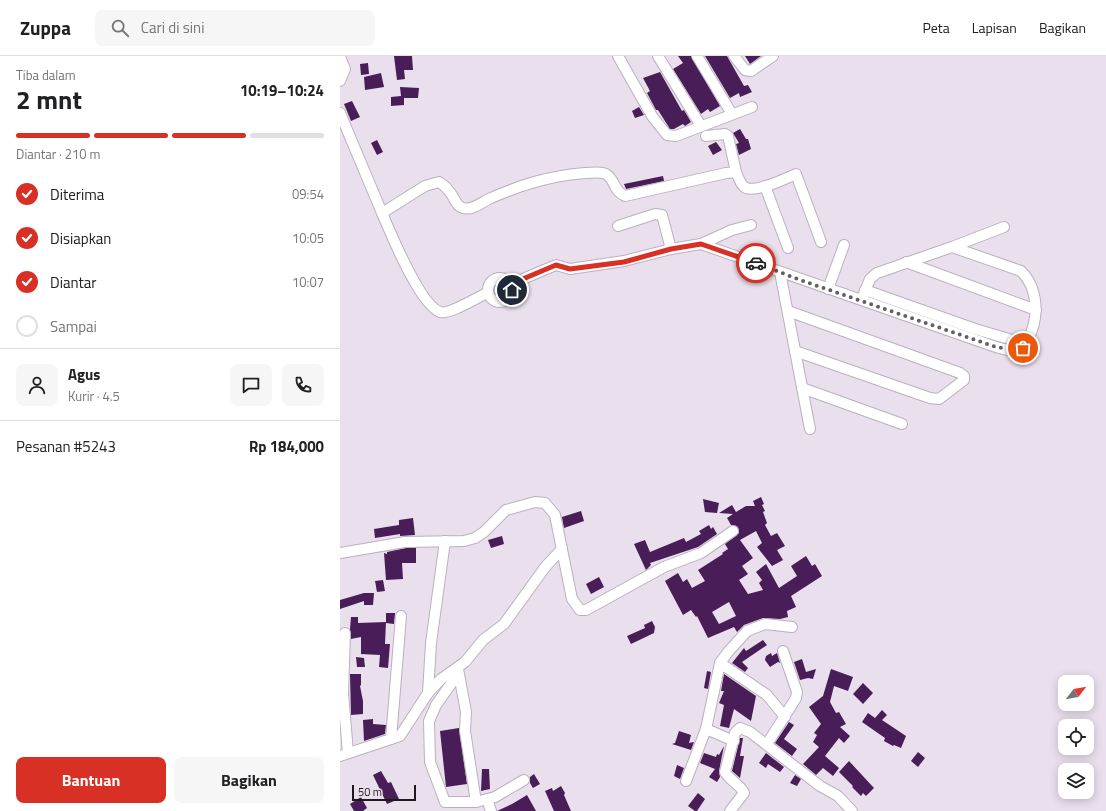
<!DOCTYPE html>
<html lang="id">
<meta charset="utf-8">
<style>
body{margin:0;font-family:"Titillium Web",sans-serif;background:#f6f6f6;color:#202124;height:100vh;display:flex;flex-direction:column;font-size:15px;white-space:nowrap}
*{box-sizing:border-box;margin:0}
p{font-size:13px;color:#757577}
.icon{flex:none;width:22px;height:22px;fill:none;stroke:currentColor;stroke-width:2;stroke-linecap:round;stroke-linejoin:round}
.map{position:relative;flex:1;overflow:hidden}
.panel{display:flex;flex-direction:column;background:#fff;width:340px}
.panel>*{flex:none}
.needle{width:26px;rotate:59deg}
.buttons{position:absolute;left:718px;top:619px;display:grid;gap:8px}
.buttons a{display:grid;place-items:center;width:36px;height:36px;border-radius:8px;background:#fff;box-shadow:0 2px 10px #0003;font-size:20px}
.scale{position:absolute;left:12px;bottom:10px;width:64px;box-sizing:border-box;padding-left:4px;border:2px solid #1d1a1e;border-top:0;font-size:11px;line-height:14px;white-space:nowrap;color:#1d1a1e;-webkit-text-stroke:3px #e9dfed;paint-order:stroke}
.pin{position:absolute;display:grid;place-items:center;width:34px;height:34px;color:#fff;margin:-17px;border:2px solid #fff;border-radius:50%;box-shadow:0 1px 4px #0007}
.courier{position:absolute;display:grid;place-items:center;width:40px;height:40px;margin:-20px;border:3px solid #d93025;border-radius:50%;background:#fff;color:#222;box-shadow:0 1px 5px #0007}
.summary em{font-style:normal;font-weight:700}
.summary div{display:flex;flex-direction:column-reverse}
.summary{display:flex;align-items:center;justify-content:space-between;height:68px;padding:0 16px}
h1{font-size:26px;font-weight:700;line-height:30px}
.bar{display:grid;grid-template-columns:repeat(4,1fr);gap:6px 4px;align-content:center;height:48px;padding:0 16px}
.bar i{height:5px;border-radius:3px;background:#e0e0e0}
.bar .on{background:#d93025}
.bar p{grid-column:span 4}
.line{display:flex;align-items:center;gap:10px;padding:0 16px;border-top:1px solid #e0e0e0}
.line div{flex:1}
.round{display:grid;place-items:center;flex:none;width:42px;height:42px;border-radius:8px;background:#f6f6f6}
ol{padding:0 16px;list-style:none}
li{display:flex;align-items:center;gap:12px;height:44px}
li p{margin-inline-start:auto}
li .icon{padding:4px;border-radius:50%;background:#d93025;color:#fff;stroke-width:4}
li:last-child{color:#757577}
li i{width:22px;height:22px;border:2px solid #e0e0e0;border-radius:50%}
.button{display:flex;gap:8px;margin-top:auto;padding:8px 16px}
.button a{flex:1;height:46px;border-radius:8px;background:#d93025;color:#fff;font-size:16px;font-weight:700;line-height:46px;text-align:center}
.button a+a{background:#f6f6f6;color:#202124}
header{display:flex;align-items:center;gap:24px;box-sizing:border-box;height:56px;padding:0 20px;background:#fff;border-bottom:1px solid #e0e0e0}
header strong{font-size:19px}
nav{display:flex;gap:22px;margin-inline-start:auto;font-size:14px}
.search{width:280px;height:36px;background:#f6f6f6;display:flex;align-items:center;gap:10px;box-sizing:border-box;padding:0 14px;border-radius:8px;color:#757577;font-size:15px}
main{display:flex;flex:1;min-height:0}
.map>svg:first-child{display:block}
.building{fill:#491d57;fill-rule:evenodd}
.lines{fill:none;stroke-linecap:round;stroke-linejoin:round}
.street-casing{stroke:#bab1be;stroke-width:12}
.street{stroke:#fff;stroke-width:10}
.done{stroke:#645f66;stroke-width:4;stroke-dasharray:0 7.2}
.route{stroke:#d93025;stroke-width:5}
</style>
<header>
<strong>Zuppa</strong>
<div class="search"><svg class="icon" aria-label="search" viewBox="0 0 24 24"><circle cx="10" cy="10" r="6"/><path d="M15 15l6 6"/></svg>Cari di sini</div>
<nav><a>Peta</a><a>Lapisan</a><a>Bagikan</a></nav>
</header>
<main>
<section class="panel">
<div class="summary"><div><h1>2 mnt</h1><p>Tiba dalam</p></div><em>10:19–10:24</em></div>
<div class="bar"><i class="on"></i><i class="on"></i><i class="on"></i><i></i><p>Diantar · 210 m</p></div>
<ol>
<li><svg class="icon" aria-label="check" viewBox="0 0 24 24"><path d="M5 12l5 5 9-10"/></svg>Diterima<p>09:54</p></li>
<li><svg class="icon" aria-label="check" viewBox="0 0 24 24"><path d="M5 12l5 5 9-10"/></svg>Disiapkan<p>10:05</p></li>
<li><svg class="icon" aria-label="check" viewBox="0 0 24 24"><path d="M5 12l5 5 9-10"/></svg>Diantar<p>10:07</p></li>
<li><i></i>Sampai</li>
</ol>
<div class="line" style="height:72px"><a class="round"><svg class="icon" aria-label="person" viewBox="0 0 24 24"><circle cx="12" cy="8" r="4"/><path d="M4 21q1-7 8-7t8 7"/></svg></a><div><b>Agus</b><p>Kurir · 4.5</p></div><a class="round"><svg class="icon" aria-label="chat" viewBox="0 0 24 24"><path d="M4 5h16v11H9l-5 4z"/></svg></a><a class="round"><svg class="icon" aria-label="phone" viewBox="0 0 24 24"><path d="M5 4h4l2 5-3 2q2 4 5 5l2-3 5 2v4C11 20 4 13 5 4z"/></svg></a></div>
<div class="line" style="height:52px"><div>Pesanan #5243</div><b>Rp 184,000</b></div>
<div class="button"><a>Bantuan</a><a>Bagikan</a></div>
</section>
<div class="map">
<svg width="766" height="755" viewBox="0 0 766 755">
<rect width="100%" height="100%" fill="#e9dfed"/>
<g class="building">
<polygon points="54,0 72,0 73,14 64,14 65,23 57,24"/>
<polygon points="338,0 351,0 380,50 370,56 368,53 361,58 333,13 343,7"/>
<polygon points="365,0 387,0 404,30 408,29 412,36 400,41 399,37 390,42"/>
<polygon points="405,0 421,0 410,8"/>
<polygon points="28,7 29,18 21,19 20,8"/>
<polygon points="320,16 342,55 344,54 351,66 345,70 343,68 334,73 330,73 318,54 316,54 307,37 310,35 303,22"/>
<polygon points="41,17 44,31 25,34 24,21"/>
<polygon points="60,31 79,32 78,42 64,42 64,49 51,50 51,41 61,40"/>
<polygon points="12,45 20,61 11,65 4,48"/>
<polygon points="299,51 304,59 295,62 292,55"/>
<polygon points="400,73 406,83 408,83 411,93 399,99 396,88 399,87 393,77"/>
<polygon points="37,84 43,96 37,99 31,87"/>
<polygon points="376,86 382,94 373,99 368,90"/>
<polygon points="323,120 324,125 286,133 284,128"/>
<path d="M421 441 424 448 422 449 425 455 423 456 427 467 425 469 431 480 437 477 445 490 437 494 443 504 432 510 417 491 422 487 416 475 400 484 413 502 402 510 408 518 399 524 408 538 423 534 419 527 422 524 416 516 426 508 439 532 457 520 451 510 466 500 472 510 475 508 482 520 451 540 456 551 447 555 448 561 440 563 423 562 404 569 397 576 394 571 368 582 357 560 356 561 351 554 343 559 325 525 338 517 343 526 347 523 352 532 365 525 358 514 383 498 382 497 388 493 385 488 399 477 398 471 391 469 387 462 393 458 379 457 392 449 396 456 406 450H415L413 445ZM389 546 396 560 379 568 372 556Z"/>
<polygon points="363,443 379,447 377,457 365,456"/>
<polygon points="241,455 244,465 224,472 222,461"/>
<polygon points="73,462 75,479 60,480 60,478 35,482 34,473 59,469 59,464"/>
<polygon points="369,469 371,473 373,471 377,478 358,491 310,507 311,509 306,514 294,488 305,484 310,496 344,482 346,486 361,478 359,475"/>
<polygon points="162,480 164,488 151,492 148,484"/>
<polygon points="66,492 76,492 76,507 62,507 63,523 46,524 44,497 47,498 47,496"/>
<polygon points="259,521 264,531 251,538 246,528"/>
<polygon points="43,524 45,535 37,536 35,525"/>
<polygon points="24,537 34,537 33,549 24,549 24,545 0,553 0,544"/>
<polygon points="46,557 55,557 54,568 46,567"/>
<polygon points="11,561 18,561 18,567 46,566 45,588 50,588 48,612 39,611 40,599 21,598 21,581 11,583 10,573"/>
<polygon points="312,565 315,571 314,577 291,588 287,580 305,572 304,569"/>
<polygon points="423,584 427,589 402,606 408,612 405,616 392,607 404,592 406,595"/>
<polygon points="431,597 432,600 437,597 440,607 438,606 430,611 425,604 426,600"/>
<polygon points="16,601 24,602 25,611 17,611"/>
<polygon points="462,603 466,616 476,613 473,623 468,622 460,624 454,606"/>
<polygon points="491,613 513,621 508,635 494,630 490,646 496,657 499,656 506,668 500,671 510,680 504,687 499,682 485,700 499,712 493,720 483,712 476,719 463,708 479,691 473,686 477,679 474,677 481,668 469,651 483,640"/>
<polygon points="367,615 371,616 368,633 364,632"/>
<polygon points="10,618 21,618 21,629 20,630 23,645 23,658 11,659"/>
<polygon points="384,618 416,640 411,665 394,653 389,672 380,670 384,649 379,647 384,635 381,635"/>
<polygon points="523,627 533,637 523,648 513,638"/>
<polygon points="542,654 547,659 542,664 566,680 561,692 554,689 553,690 544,685 545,682 522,666 528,657 535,662"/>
<polygon points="33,663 33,668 46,669 45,678 24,685 23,664"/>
<polygon points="449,666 454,669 444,683 457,693 452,700 435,687"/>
<polygon points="119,672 127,728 106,731 100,675"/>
<polygon points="339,675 351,679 349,687 354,686 351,694 332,688 335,687"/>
<polygon points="400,682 403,682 400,700 404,700 400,722 392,715"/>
<polygon points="384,690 379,715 380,721 377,726 369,721 375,713 360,707 364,697 376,701 377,698 379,699"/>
<polygon points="578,696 585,702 578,711 571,705"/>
<polygon points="426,697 444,711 440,716 428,708 426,712 419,707"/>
<polygon points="509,705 534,732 526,740 523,737 521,740 512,731 513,730 499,716"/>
<polygon points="337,709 344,712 340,723 334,720"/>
<polygon points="142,713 149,713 150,733 141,735"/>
<polygon points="41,715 48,727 51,726 59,743 47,748 33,719"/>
<polygon points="194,718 200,728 193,732 190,727 190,721"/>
<polygon points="455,719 461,723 457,730 450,727"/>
<polygon points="221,730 225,737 224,739 231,755 214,755 205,735 212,732 213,735"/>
<polygon points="358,737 365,743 357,755 355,755 348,750"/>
<polygon points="187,739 196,755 157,755 172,748"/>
<polygon points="21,741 27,752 23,755 14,755 10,748"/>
</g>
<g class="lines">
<defs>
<g id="street">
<polyline points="278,0 312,60 327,79 336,80 412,51"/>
<polyline points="318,0 361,70"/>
<polyline points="357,0 392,58"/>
<polyline points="394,0 405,14 411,15 433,0"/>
<polyline points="0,1 5,13 0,25"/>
<path d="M0 57 42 157 85 130 99 126C102 128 106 131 108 134 114 139 115 150 123 152 133 155 143 145 151 142 183 128 210 120 245 117 252 117 260 115 266 118 275 123 273 135 285 140L386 117 396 116C398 121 401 130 406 132 418 136 445 123 456 118L481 186"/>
<polyline points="366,80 385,78 388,80 396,116"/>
<polyline points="425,130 448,192"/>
<path d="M42 157C51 178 80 249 100 256 109 259 138 241 147 237"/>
<polyline points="278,170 315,158 322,159 331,193"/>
<polyline points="361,188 392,174 411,169"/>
<polyline points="566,206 696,254"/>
<polyline points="440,216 470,373"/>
<circle cx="160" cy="234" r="12"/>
<path d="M171 228 216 209 230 213 284 205 331 193 361 188 656 291C663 293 673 296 681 293 685 291 686 287 688 283 699 263 699 233 681 215L612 191"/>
<polyline points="488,233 504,189"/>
<polyline points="525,234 635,273 686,288"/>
<polyline points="523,240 530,223 537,217 612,191 664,171"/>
<polyline points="448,255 620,317 624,320 624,324 599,343 590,342 455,295"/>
<polyline points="462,332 562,368"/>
<polyline points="0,497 65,486 124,485 135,482 144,476 166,454 195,446 205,447 215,459 232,543 240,554 246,554 324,511 361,497 393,475"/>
<polyline points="5,577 3,637 8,697"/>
<polyline points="380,607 427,639 445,661"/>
<polyline points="118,613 126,656 125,675 136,746"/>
<polyline points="118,618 96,649 89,665 90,706 105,746 136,746 155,741 184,724"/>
<polyline points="88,637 91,587 105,485"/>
<polyline points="366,673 394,685"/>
<polyline points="51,683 61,560"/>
<polyline points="427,688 456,642 457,636 443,595"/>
<polyline points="0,700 60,680 88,637 101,623 125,606 143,584 164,568 206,510 222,493"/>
<polyline points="346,725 366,673 380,607 388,596 407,575 425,568 452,571"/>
<polyline points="147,743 151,755"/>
<path d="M390 755 404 737C401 729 390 725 385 716L395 677 400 672 410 676 480 730 498 740 512 755"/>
</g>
</defs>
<use href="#street" class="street-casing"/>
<use href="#street" class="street"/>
</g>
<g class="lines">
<polyline class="done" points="416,207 463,225 656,291 678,294 683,292"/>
<polyline class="route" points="172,234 171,228 216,209 230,213 284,206 331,193 361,188 416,207"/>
</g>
</svg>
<div class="buttons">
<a><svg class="needle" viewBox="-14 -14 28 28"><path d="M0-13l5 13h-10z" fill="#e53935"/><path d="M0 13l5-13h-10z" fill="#757577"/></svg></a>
<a><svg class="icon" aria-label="locate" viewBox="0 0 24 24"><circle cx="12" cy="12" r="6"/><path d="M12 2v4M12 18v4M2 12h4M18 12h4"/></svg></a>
<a><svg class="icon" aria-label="layers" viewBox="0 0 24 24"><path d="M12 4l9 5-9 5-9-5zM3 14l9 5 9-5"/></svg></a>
</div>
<div class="scale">50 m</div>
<div class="pin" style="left:683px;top:292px;background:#ea580c"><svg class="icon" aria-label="bag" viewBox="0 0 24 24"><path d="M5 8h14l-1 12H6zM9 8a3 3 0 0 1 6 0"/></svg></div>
<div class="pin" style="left:172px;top:234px;background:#1f2937"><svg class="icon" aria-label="home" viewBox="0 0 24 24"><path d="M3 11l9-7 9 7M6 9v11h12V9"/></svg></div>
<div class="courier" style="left:416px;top:207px"><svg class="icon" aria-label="car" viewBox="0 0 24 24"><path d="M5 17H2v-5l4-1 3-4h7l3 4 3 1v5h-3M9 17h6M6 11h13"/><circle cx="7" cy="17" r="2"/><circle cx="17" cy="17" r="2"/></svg></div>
</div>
</main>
